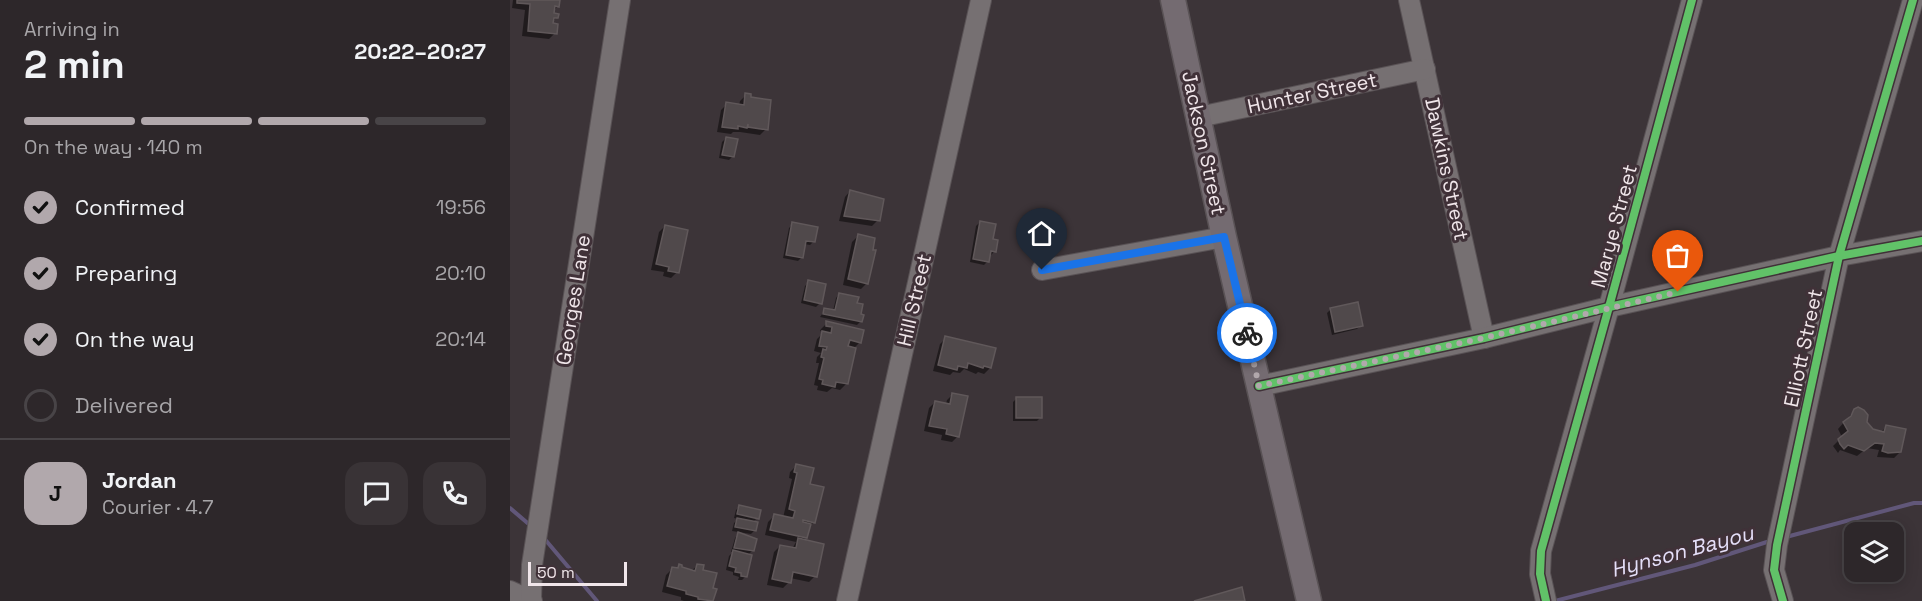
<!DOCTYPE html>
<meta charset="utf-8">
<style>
body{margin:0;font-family:"Space Grotesk",sans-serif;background:#393336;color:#f1f3f6;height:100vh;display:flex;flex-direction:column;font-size:22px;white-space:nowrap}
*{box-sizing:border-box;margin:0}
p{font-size:20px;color:#a7a5a8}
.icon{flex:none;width:33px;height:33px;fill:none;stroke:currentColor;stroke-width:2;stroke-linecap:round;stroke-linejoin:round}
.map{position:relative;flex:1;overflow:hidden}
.panel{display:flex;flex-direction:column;background:#2d272a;width:510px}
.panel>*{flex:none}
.controls{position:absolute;left:1334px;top:522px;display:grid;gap:12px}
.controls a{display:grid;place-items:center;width:60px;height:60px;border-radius:12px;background:#2d272a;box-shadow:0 3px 15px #0003,0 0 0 2px #484447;font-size:30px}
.scale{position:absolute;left:18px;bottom:15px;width:99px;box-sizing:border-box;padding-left:6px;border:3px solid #f0e6ea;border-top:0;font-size:16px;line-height:21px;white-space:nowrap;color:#f0e6ea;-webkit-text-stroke:4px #403138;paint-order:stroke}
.pin{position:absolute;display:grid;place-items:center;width:51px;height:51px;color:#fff;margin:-62px -26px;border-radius:50% 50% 50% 0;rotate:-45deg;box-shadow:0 0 6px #0007}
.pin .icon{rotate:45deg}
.courier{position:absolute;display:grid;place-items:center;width:60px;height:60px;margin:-30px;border:4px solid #1a73e8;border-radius:50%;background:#fff;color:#222;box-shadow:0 2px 8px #0007}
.overview em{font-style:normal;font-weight:600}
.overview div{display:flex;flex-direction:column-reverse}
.overview{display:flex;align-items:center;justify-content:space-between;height:102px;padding:0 24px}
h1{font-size:39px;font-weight:600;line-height:45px}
.bar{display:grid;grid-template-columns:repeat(4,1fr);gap:9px 6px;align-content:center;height:72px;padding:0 24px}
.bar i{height:8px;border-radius:4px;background:#484447}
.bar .on{background:#b1a8ac}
.bar p{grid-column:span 4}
.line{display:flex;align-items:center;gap:15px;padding:0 24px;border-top:2px solid #484447}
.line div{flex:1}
.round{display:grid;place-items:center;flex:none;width:63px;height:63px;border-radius:18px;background:#393336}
ol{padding:0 24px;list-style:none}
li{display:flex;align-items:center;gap:18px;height:66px}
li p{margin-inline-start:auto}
li .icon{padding:6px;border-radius:50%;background:#b1a8ac;color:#111;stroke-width:4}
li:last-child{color:#a7a5a8}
li i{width:33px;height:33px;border:3px solid #484447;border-radius:50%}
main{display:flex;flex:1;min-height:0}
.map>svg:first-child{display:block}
.shadow{fill:#0007}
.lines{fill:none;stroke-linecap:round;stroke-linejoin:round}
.stream{stroke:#615779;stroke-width:4}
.building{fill:#50494b;stroke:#60585a;stroke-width:1.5}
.minor-casing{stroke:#595255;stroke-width:22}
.major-casing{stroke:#595255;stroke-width:27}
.minor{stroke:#767072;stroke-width:20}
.major{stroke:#746b71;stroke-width:24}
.cycleway-casing{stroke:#403138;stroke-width:11}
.cycleway{stroke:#61c268;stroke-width:8}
.done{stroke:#b1a8ac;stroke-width:6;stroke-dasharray:0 10.8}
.route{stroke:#1a73e8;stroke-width:8}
.labels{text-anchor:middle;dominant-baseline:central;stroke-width:6;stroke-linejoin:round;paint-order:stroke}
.street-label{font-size:20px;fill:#f0e6ea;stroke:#403138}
.water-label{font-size:21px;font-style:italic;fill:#e5dff9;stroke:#403138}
</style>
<main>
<section class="panel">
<div class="overview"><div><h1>2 min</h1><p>Arriving in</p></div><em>20:22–20:27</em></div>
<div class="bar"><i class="on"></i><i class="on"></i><i class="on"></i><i></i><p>On the way · 140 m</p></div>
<ol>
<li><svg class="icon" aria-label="check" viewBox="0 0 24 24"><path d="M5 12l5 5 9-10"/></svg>Confirmed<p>19:56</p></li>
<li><svg class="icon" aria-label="check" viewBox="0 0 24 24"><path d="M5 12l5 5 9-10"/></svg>Preparing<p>20:10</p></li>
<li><svg class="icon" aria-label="check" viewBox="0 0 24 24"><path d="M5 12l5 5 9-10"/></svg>On the way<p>20:14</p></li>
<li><i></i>Delivered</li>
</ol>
<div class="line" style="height:108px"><b class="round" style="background:#b1a8ac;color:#111">J</b><div><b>Jordan</b><p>Courier · 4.7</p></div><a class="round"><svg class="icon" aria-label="chat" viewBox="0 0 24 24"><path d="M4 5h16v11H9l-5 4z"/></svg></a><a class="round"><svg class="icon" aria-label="phone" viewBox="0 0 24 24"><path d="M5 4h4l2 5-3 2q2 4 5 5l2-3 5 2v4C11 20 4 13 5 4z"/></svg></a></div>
</section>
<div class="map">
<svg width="1412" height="601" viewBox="0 0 1412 601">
<rect width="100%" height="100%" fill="#3c3438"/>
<g class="shadow">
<polygon points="3,0 48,0 48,6 43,11 42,15 47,17 40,24 45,33 39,39 12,36 15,10 2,8"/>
<polygon points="236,95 256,129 250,135 230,132 223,132 221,134 207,132 211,110 217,104 229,106 230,101"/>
<polygon points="216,138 223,156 219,160 209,158 212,142"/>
<polygon points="340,191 368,220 362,226 329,221 335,197"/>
<polygon points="470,222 481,240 485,251 481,255 479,255 478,261 474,265 460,262 466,226"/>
<polygon points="283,224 303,242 300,245 294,244 292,257 288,261 273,258 279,228"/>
<polygon points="155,226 167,272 161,278 153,276 154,272 141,270 149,232"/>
<polygon points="348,236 361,251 357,283 351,289 333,285 342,242"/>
<polygon points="299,282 310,303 306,307 291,303 295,286"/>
<polygon points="329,294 346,305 351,321 347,325 310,317 315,310 323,311 326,298"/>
<polygon points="821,309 851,325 847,329 822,335 817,313"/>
<polygon points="317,323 350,342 344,348 336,384 330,390 322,388 317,392 307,390 308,386 304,385 309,363 306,363 307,357 311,353 304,351 307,339 314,332 310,331 311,329"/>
<polygon points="436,338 480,368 474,374 468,372 466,374 454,369 450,373 443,372 440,375 423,371 430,344"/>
<polygon points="443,394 448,436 442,442 431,440 432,435 414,431 419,408 425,402 436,404 437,400"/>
<polygon points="507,398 531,417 527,421 503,421 503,402"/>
<polygon points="1345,410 1362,430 1370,433 1376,427 1390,452 1384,458 1367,457 1369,450 1357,448 1347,456 1330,450 1328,453 1323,446 1332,437 1328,429"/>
<polygon points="286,466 298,485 304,522 298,528 296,537 292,541 305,576 299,582 280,578 279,582 273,588 257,585 264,552 270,546 282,549 286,542 255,535 258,522 264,516 273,518 282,479 279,478 280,472"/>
<polygon points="229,507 247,518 243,522 245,530 241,534 222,531 224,523 228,519 224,518 226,510"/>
<polygon points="228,534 242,551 238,555 235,577 232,580 228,580 229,577 223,575 223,572 216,570 219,556 223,552 221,552 225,538"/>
<polygon points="188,565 202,589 205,590 202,601 174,601 171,600 171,597 152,592 156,575 162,569 166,570 169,566 170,569 181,571"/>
</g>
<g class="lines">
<g class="stream">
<polyline points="0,508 21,526"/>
<polyline points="33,537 87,601"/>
<polyline points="1276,537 1404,503 1412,503"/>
<polyline points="1045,601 1185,565 1260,541"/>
</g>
</g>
<g class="building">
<polygon points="7,0 50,0 49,7 45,6 44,13 49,14 48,18 44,18 43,23 48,24 47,34 18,31 20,4 7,3"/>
<polygon points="235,93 241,94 241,97 261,100 258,130 238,127 238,124 237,128 228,126 228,129 212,127 216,102 234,105"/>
<polygon points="216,137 228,139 224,157 212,155"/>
<polygon points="340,190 374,199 370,221 334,216"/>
<polygon points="470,221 486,224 483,239 488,240 486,252 481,251 479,262 463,259"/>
<polygon points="282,222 308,227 305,242 296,241 293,258 276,255"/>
<polygon points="155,225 178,230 169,273 158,271 159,267 146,264"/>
<polygon points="348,234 365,238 363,250 366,250 358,284 338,279"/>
<polygon points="298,280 316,284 312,304 294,300"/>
<polygon points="329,293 349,297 347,303 353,304 351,314 354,315 352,322 313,314 314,308 325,310"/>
<polygon points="848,302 853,326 825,332 820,308"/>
<polygon points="316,321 354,330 351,343 340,340 338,346 346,348 338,384 326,382 325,387 312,384 313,380 309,379 314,358 311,357 313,349 316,350 317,347 309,346 312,331 321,333 322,327 316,326"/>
<polygon points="435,336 486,348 481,368 474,366 473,368 458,363 457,368 448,366 447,370 428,365"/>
<polygon points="442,393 458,396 449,437 436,434 437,429 419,426 425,401 440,404"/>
<rect x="506" y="397" width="26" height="21"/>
<polygon points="1348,407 1354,410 1358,415 1357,422 1363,429 1374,432 1376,425 1396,429 1391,452 1378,453 1372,451 1374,444 1365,443 1354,451 1338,445 1334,449 1330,444 1328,439 1338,431 1333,422 1341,416 1344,409"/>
<polygon points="286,464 304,468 300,484 314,487 305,523 293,520 293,522 301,524 297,538 260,530 264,514 283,518 285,511 279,509 287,473 284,472"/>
<polygon points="229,505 251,510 249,519 227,514"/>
<polygon points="227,518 248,522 246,531 225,527"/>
<polygon points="228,532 247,539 244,551 224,548"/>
<polygon points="288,538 314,544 307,577 283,572 281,583 262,579 270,545 286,548"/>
<polygon points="223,550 242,555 237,577 231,576 231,573 225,572 226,568 219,566"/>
<polygon points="169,564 172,565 172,567 185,571 187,564 194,565 193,570 207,573 203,588 207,589 203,601 188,599 188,597 176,594 176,591 157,586 162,567 168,568"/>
<polygon points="732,587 735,601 684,601"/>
</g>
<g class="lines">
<defs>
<g id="minor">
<polyline points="899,0 974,338"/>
<polyline points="689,117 915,69"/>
<polyline points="532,270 714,237"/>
<polyline points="749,386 974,338 1099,307 1329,256 1412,241"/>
<polyline points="0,591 22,601"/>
<polyline points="21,601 22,565 110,0"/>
<polyline points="337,601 471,0"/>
<polyline points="1036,601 1030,574 1031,551 1099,307 1182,0"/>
<polyline points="1273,601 1264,570 1267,545 1329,256 1403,0"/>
</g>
<polyline id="major" points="663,0 714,237 799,601"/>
</defs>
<use href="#minor" class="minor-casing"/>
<use href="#major" class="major-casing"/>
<use href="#minor" class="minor"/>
<use href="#major" class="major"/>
<defs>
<g id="cycleway">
<polyline points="749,386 974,338 1099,307 1329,256 1412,241"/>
<polyline points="1036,601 1030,574 1031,551 1099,307 1182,0"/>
<polyline points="1273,601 1264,570 1267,545 1329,256 1403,0"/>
</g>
</defs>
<use href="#cycleway" class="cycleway-casing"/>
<use href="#cycleway" class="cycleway"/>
</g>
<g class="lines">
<polyline class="done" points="737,333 749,386 974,338 1168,292"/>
<polyline class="route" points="532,270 714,237 737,333"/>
</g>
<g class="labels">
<g class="street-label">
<text transform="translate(802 93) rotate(-12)">Hunter Street</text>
<text transform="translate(694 143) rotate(78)">Jackson Street</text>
<text transform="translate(937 169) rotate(78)">Dawkins Street</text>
<text transform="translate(1104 226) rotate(-75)">Marye Street</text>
<text transform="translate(63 300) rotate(-81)">Georges Lane</text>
<text transform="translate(404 300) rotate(-77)">Hill Street</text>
<text transform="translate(1293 348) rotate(-78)">Elliott Street</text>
</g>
<g class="water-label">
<text transform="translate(1172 551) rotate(-15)">Hynson Bayou</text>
</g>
</g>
</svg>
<div class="controls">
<a><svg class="icon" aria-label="layers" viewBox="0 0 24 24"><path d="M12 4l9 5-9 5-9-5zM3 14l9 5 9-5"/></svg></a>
</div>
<div class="scale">50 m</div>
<div class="pin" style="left:1168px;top:292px;background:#ea580c"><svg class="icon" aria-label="bag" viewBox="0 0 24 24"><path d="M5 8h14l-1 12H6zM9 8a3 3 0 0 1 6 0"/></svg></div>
<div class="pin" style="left:532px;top:270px;background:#1f2937"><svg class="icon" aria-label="home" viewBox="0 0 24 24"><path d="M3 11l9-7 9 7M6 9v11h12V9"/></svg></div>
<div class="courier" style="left:737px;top:333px"><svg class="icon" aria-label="bike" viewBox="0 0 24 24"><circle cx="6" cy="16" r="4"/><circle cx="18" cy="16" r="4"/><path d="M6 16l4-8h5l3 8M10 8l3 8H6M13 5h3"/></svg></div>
</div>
</main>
